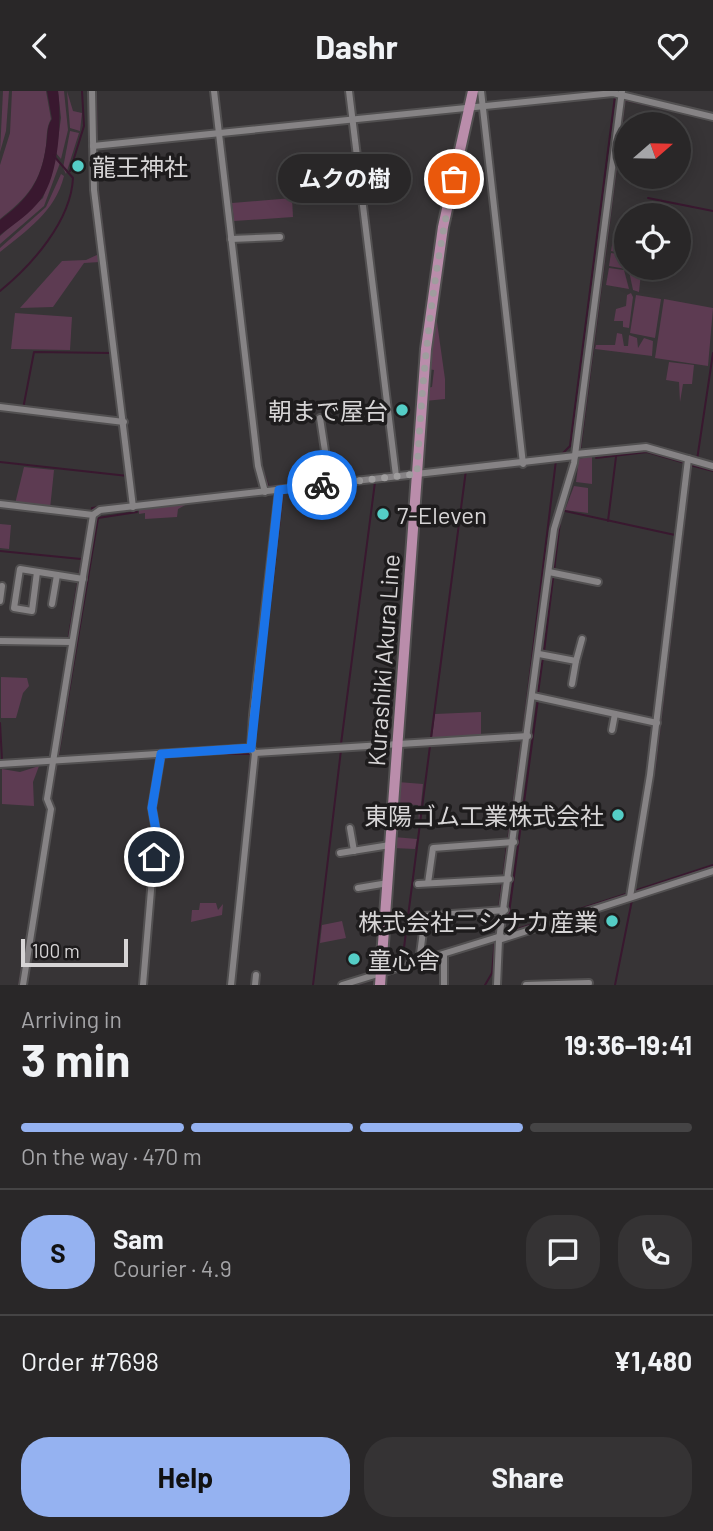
<!DOCTYPE html>
<meta charset="utf-8">
<style>
body{margin:0;font-family:Barlow,"Noto Sans JP",sans-serif;background:#353334;color:#f1f3f6;height:100vh;display:flex;flex-direction:column;font-size:26px;white-space:nowrap}
*{box-sizing:border-box;margin:0}
p{font-size:23px;color:#a5a5a8}
.icon{flex:none;width:38px;height:38px;fill:none;stroke:currentColor;stroke-width:2;stroke-linecap:round;stroke-linejoin:round}
.map{position:relative;height:894px;overflow:hidden}
.drawer{display:flex;flex-direction:column;background:#292728;flex:1}
.drawer>*{flex:none}
.needle{width:46px;rotate:70deg}
.buttons{position:absolute;left:614px;top:21px;display:grid;gap:14px}
.buttons a{display:grid;place-items:center;width:77px;height:77px;border-radius:50%;background:#292728;box-shadow:0 4px 18px #0003,0 0 0 2px #454445;font-size:35px}
.scale{position:absolute;left:21px;bottom:18px;width:107px;box-sizing:border-box;padding-left:7px;border:4px solid #d7d5d6;border-top:0;font-size:19px;line-height:24px;white-space:nowrap;color:#d7d5d6;-webkit-text-stroke:5px #1e1c1d;paint-order:stroke}
.pin{position:absolute;display:grid;place-items:center;width:60px;height:60px;color:#fff;margin:-30px;border:4px solid #fff;border-radius:50%;box-shadow:0 2px 7px #0007}
.courier{position:absolute;display:grid;place-items:center;width:70px;height:70px;margin:-35px;border:5px solid #1a73e8;border-radius:50%;background:#fff;color:#222;box-shadow:0 2px 9px #0007}
.bubble{position:absolute;height:49px;border-radius:24px;background:#292728;box-shadow:0 4px 18px #0003,0 0 0 2px #454445;font-size:23px;font-weight:700;line-height:49px;text-align:center}
.headline em{font-style:normal;font-weight:700}
.headline div{display:flex;flex-direction:column-reverse}
.headline{display:flex;align-items:center;justify-content:space-between;height:119px;padding:0 21px}
h1{font-size:46px;font-weight:700;line-height:52px}
.bar{display:grid;grid-template-columns:repeat(4,1fr);gap:10px 7px;align-content:center;height:84px;padding:0 21px}
.bar i{height:9px;border-radius:5px;background:#454445}
.bar .selected{background:#95b2f1}
.bar p{grid-column:span 4}
.line{display:flex;align-items:center;gap:18px;padding:0 21px;border-top:2px solid #454445}
.line div{flex:1}
.round{display:grid;place-items:center;flex:none;width:74px;height:74px;border-radius:28px;background:#353334}
.action{display:flex;gap:14px;margin-top:auto;padding:14px 21px}
.action a{flex:1;height:80px;border-radius:28px;background:#95b2f1;color:#111;font-size:28px;font-weight:700;line-height:80px;text-align:center}
.action a+a{background:#353334;color:#f1f3f6}
header{display:flex;justify-content:space-between;align-items:center;height:91px;padding:0 21px;background:#292728;font-size:32px;font-weight:700}
.map>svg:first-child{display:block}
.green{fill:#5d3b52}
.water{fill:#39182f}
.lines{fill:none;stroke-linecap:round;stroke-linejoin:round}
.stream{stroke:#39182f;stroke-width:2}
.minor-casing{stroke:#525051;stroke-width:10}
.primary-casing{stroke:#525051;stroke-width:14}
.minor{stroke:#868385;stroke-width:6}
.primary{stroke:#ba8dab;stroke-width:10}
.done{stroke:#9f9d9e;stroke-width:7;stroke-dasharray:0 12.6}
.route{stroke:#1a73e8;stroke-width:9}
.poi-dot{fill:#54cdc6;stroke:#1e1c1d;stroke-width:2.5}
.labels{text-anchor:middle;dominant-baseline:central;stroke-width:7;stroke-linejoin:round;paint-order:stroke}
.poi-label{font-size:24px;fill:#d7d5d6;stroke:#1e1c1d;text-anchor:start}
.street-label{font-size:24px;fill:#d7d5d6;stroke:#1e1c1d}
</style>
<header><svg class="icon" aria-label="back" viewBox="0 0 24 24"><path d="M15 5l-7 7 7 7"/></svg>Dashr<svg class="icon" aria-label="heart" viewBox="0 0 24 24"><path d="M12 20l-8-8c-3-5 5-10 8-4 3-6 11-1 8 4z"/></svg></header>
<div class="map">
<svg width="713" height="894" viewBox="0 0 713 894">
<rect width="100%" height="100%" fill="#373436"/>
<g class="green">
<polygon points="3,0 9,0 6,40 0,61"/>
<path d="M12 0H46L51 28C46 37 47 45 46 55 41 91 27 107 0 128V74L10 42Z"/>
<polygon points="58,0 64,0 68,39 61,68 56,62 61,27"/>
<polygon points="67,0 73,20 82,22 80,40 70,37"/>
<polygon points="70,40 79,42 66,83 63,77"/>
<polygon points="55,67 60,72 44,115 0,153 0,145 43,107"/>
<path d="M61 83 64 85C55 121 27 139 0 161V157L46 116Z"/>
<polygon points="292,107 293,126 234,130 232,112"/>
<polygon points="614,143 626,144 626,163 611,160"/>
<polygon points="611,162 625,164 626,178 609,175"/>
<polygon points="99,163 100,171 84,172 53,216 20,217 62,170 86,169"/>
<polygon points="609,177 624,179 629,198 606,194"/>
<polygon points="629,180 641,182 639,201 633,199"/>
<polygon points="631,202 633,206 629,237 623,236 623,230 614,230 616,218 626,215 627,204"/>
<polygon points="636,204 661,208 655,247 630,242"/>
<polygon points="664,208 713,217 708,275 655,267"/>
<polygon points="435,217 445,288 445,308 425,310 426,297 432,296 434,279 428,278"/>
<polygon points="15,222 72,226 70,259 11,258"/>
<polygon points="617,242 622,243 624,255 628,255 629,244 637,247 638,257 644,247 653,250 652,265 595,258 596,254 615,254"/>
<polygon points="669,271 694,274 692,293 683,293 680,311 679,291 666,289"/>
<polygon points="592,365 592,393 576,391 579,368"/>
<polygon points="24,376 54,379 50,418 15,413"/>
<polygon points="574,395 588,397 588,422 565,419"/>
<polygon points="187,413 178,418 177,426 145,428 145,422 139,423 139,418"/>
<polygon points="0,433 11,434 9,458 0,457"/>
<polygon points="1,586 27,587 29,595 23,602 16,627 1,627"/>
<polygon points="481,621 481,644 432,647 435,623"/>
<polygon points="39,675 33,691 34,715 2,713 2,678 20,681"/>
<polygon points="398,691 423,693 419,732 418,714 396,713"/>
<polygon points="394,746 417,748 415,758 393,757"/>
<polygon points="200,812 216,812 218,819 223,813 222,824 191,831 192,819 199,819"/>
<polygon points="342,830 346,847 320,852 322,834"/>
</g>
<path class="water" d="M47 0H58C62 28 59 84 41 108 31 122 14 133 0 144V129C28 108 41 91 46 55 48 45 46 37 52 28Z"/>
<g class="lines">
<g class="stream">
<polyline points="96,0 97,51"/>
<polyline points="478,3 519,366"/>
<polyline points="625,9 713,29"/>
<polyline points="70,80 84,35 82,0"/>
<polyline points="97,92 136,413"/>
<polyline points="648,107 713,120"/>
<path d="M0 200C32 174 71 130 73 87L53 64"/>
<polyline points="371,206 392,379"/>
<polyline points="247,258 261,374 268,394"/>
<polyline points="23,318 34,261 111,262"/>
<polyline points="580,360 625,8"/>
<polyline points="562,363 570,355 615,5"/>
<polyline points="596,367 647,361 685,372"/>
<polyline points="697,369 713,262"/>
<polyline points="0,371 128,385"/>
<polyline points="690,374 713,380"/>
<polyline points="442,377 521,368"/>
<polyline points="371,385 390,383"/>
<polyline points="267,396 327,390"/>
<polyline points="135,412 262,397"/>
<polyline points="565,420 675,444"/>
<polyline points="608,430 616,366"/>
<polyline points="0,460 81,468"/>
<polyline points="79,484 92,417 129,412"/>
<polyline points="68,550 78,490"/>
<polyline points="544,561 560,431 578,367"/>
<polyline points="538,602 543,566"/>
<polyline points="0,632 2,669"/>
<polyline points="523,641 556,369"/>
<polyline points="431,647 466,379"/>
<polyline points="254,650 283,402"/>
<polyline points="341,653 375,391"/>
<polyline points="202,663 251,663 237,809"/>
<polyline points="58,666 98,427 137,421 136,418"/>
<polyline points="50,711 57,671"/>
<polyline points="646,727 655,677 691,374"/>
<polyline points="157,730 156,715 164,666"/>
<polyline points="508,749 522,647"/>
<polyline points="503,787 507,754"/>
<polyline points="634,800 713,774"/>
<polyline points="509,822 538,608"/>
<polyline points="496,842 502,792"/>
<polyline points="505,842 629,802"/>
<polyline points="402,872 430,655"/>
<polyline points="500,886 501,894"/>
<polyline points="19,894 41,764"/>
<polyline points="313,894 341,659"/>
<polyline points="356,894 373,888"/>
<polyline points="485,894 492,882 495,848"/>
<polyline points="615,894 632,809"/>
</g>
<defs>
<g id="minor">
<polyline points="92,0 94,99 133,416"/>
<polyline points="214,0 258,375 265,401"/>
<polyline points="349,0 396,385"/>
<polyline points="481,0 523,373"/>
<polyline points="93,55 613,2 713,26"/>
<polyline points="231,148 280,146"/>
<polyline points="0,316 124,331"/>
<polyline points="320,327 330,393"/>
<polyline points="576,363 646,356 713,375"/>
<polyline points="0,413 93,424 100,419 575,365"/>
<polyline points="37,481 32,520 14,517 20,478 83,488"/>
<polyline points="549,481 598,491"/>
<polyline points="0,510 2,495"/>
<polyline points="52,513 57,484"/>
<polyline points="0,550 72,551"/>
<polyline points="539,563 576,570 582,548"/>
<polyline points="572,593 576,570"/>
<polyline points="533,605 657,632"/>
<polyline points="612,639 615,623"/>
<polyline points="255,662 528,645"/>
<polyline points="0,673 251,657"/>
<polyline points="350,737 354,760"/>
<polyline points="340,762 390,754"/>
<polyline points="428,792 433,757 514,751"/>
<polyline points="418,793 509,788"/>
<polyline points="358,797 388,792"/>
<polyline points="630,806 650,684 688,368"/>
<polyline points="499,849 713,780"/>
<polyline points="419,871 425,825 505,819"/>
<polyline points="23,894 51,718 47,708 93,424"/>
<polyline points="143,894 156,740 152,717 161,663"/>
<polyline points="231,894 255,662 251,657 253,624 279,399"/>
<polyline points="255,894 256,884"/>
<polyline points="342,894 501,845"/>
<polyline points="444,894 444,863"/>
<polyline points="497,894 499,849 554,438 574,372 622,0"/>
<polyline points="526,894 589,892"/>
</g>
<polyline id="primary" points="380,894 426,258 443,136 473,0"/>
</defs>
<use href="#minor" class="minor-casing"/>
<use href="#primary" class="primary-casing"/>
<use href="#minor" class="minor"/>
<use href="#primary" class="primary"/>
</g>
<g class="lines">
<path class="done" d="M322 394 417 383C422 284 432 185 454 88"/>
<polyline class="route" points="154,766 156,740 152,717 161,663 251,657 279,399 322,394"/>
</g>
<g class="poi-dot">
<circle cx="78" cy="75" r="7"/>
<circle cx="402" cy="319" r="7"/>
<circle cx="383" cy="423" r="7"/>
<circle cx="618" cy="724" r="7"/>
<circle cx="612" cy="830" r="7"/>
<circle cx="354" cy="868" r="7"/>
</g>
<g class="labels">
<g class="poi-label">
<text x="92" y="75">龍王神社</text>
<text x="388" y="319" text-anchor="end">朝まで屋台</text>
<text x="397" y="423">7-Eleven</text>
<text x="604" y="724" text-anchor="end">東陽ゴム工業株式会社</text>
<text x="598" y="830" text-anchor="end">株式会社ニシナカ産業</text>
<text x="368" y="868">童心舎</text>
</g>
<g class="street-label">
<text transform="translate(383 569) rotate(-86)">Kurashiki Akura Line</text>
</g>
</g>
</svg>
<div class="buttons">
<a><svg class="needle" viewBox="-14 -14 28 28"><path d="M0-13l5 13h-10z" fill="#e53935"/><path d="M0 13l5-13h-10z" fill="#a5a5a8"/></svg></a>
<a><svg class="icon" aria-label="locate" viewBox="0 0 24 24"><circle cx="12" cy="12" r="6"/><path d="M12 2v4M12 18v4M2 12h4M18 12h4"/></svg></a>
</div>
<div class="scale">100 m</div>
<div class="pin" style="left:454px;top:88px;background:#ea580c"><svg class="icon" aria-label="bag" viewBox="0 0 24 24"><path d="M5 8h14l-1 12H6zM9 8a3 3 0 0 1 6 0"/></svg></div>
<div class="pin" style="left:154px;top:766px;background:#1f2937"><svg class="icon" aria-label="home" viewBox="0 0 24 24"><path d="M3 11l9-7 9 7M6 9v11h12V9"/></svg></div>
<div class="courier" style="left:322px;top:394px"><svg class="icon" aria-label="bike" viewBox="0 0 24 24"><circle cx="6" cy="16" r="4"/><circle cx="18" cy="16" r="4"/><path d="M6 16l4-8h5l3 8M10 8l3 8H6M13 5h3"/></svg></div>
<div class="bubble" style="left:278px;top:63px;width:133px">ムクの樹</div>
</div>
<section class="drawer">
<div class="headline"><div><h1>3 min</h1><p>Arriving in</p></div><em>19:36–19:41</em></div>
<div class="bar"><i class="selected"></i><i class="selected"></i><i class="selected"></i><i></i><p>On the way · 470 m</p></div>
<div class="line" style="height:126px"><b class="round" style="background:#95b2f1;color:#111">S</b><div><b>Sam</b><p>Courier · 4.9</p></div><a class="round"><svg class="icon" aria-label="chat" viewBox="0 0 24 24"><path d="M4 5h16v11H9l-5 4z"/></svg></a><a class="round"><svg class="icon" aria-label="phone" viewBox="0 0 24 24"><path d="M5 4h4l2 5-3 2q2 4 5 5l2-3 5 2v4C11 20 4 13 5 4z"/></svg></a></div>
<div class="line" style="height:91px"><div>Order #7698</div><b>¥1,480</b></div>
<div class="action"><a>Help</a><a>Share</a></div>
</section>
